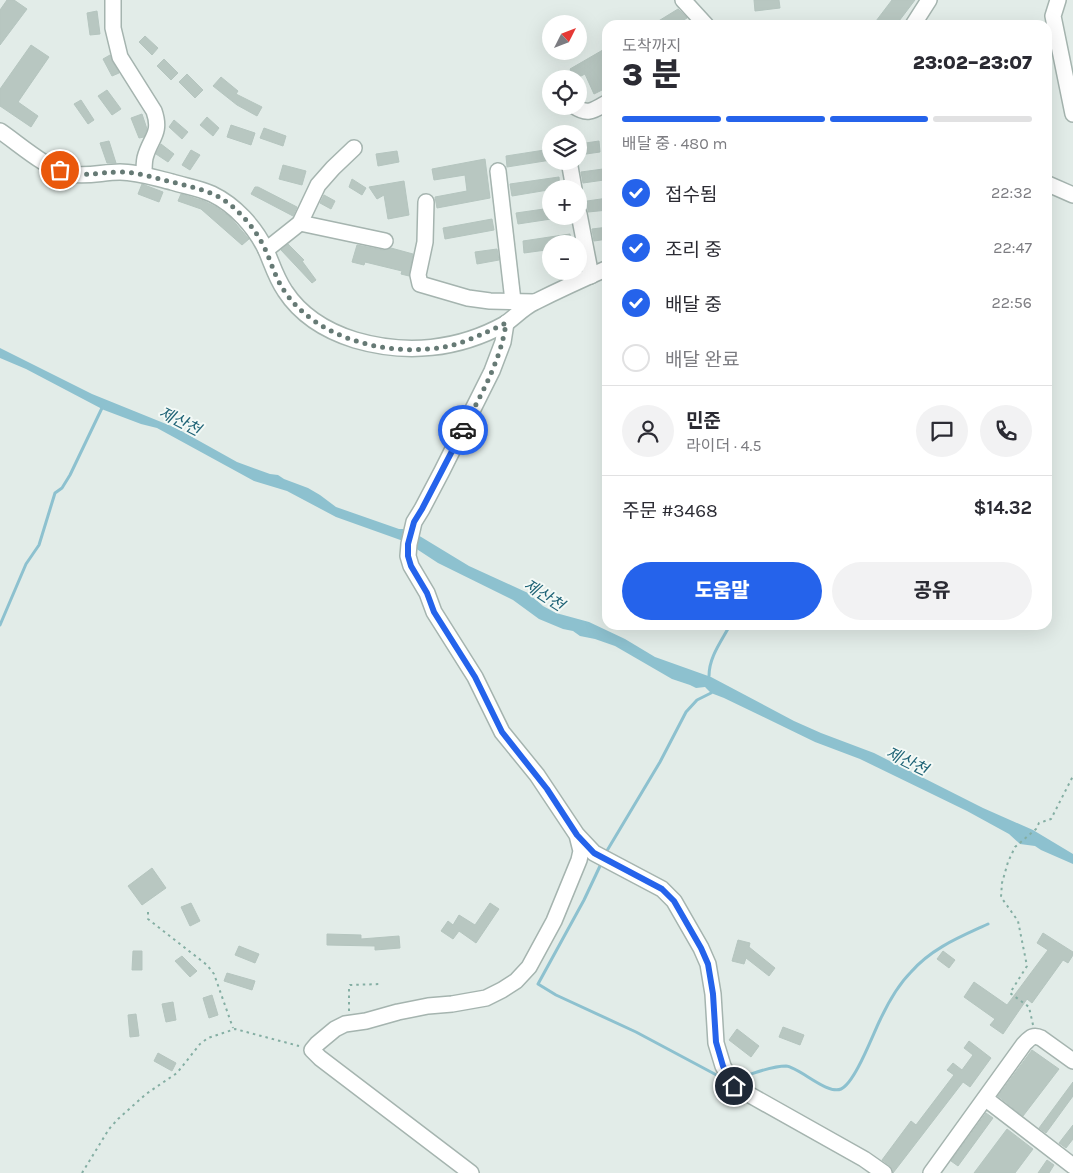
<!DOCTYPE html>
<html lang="ko">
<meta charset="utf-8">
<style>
body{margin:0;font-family:Karla,"Noto Sans KR",sans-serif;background:#f2f2f3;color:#2b2b33;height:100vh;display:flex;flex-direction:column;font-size:19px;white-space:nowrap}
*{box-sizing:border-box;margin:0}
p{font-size:16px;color:#7c7c81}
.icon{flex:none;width:28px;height:28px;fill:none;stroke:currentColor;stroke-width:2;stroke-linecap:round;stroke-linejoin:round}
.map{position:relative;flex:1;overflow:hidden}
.sheet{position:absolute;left:602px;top:20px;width:450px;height:610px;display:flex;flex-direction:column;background:#fff;border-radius:15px;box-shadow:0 5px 20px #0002}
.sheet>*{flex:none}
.needle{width:32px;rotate:48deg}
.buttons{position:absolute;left:542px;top:15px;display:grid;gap:10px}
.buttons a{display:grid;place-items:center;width:45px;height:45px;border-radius:50%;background:#fff;box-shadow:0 5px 20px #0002;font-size:25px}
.pin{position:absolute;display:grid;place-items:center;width:42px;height:42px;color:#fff;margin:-21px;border:2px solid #fff;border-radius:50%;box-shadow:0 1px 5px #0007}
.courier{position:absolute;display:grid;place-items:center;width:50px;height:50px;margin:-25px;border:4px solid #2563eb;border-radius:50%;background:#fff;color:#222;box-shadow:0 1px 6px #0007}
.summary em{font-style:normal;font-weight:800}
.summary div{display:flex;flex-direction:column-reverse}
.summary{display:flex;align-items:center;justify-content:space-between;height:85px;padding:0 20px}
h1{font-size:32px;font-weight:800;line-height:38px}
.bar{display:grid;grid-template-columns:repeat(4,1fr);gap:8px 5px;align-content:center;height:60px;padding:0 20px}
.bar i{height:6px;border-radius:4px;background:#e1e1e2}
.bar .current{background:#2563eb}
.bar p{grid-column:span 4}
.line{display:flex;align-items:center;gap:12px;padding:0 20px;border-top:1px solid #e1e1e2}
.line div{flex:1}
.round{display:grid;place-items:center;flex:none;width:52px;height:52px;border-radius:26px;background:#f2f2f3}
ol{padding:0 20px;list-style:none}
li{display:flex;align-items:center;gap:15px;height:55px}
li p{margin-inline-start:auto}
li .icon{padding:5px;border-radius:50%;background:#2563eb;color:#fff;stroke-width:4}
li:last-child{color:#7c7c81}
li i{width:28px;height:28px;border:2px solid #e1e1e2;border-radius:50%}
.primary-button{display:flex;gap:10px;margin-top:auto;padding:10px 20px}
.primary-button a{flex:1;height:58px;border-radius:30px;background:#2563eb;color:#fff;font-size:20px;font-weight:800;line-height:58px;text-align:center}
.primary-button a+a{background:#f2f2f3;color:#2b2b33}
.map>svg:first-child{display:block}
.water{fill:#8dc1cf}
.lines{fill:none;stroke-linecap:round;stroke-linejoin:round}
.stream{stroke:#8dc1cf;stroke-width:3}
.building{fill:#b8c7c1;stroke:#b5c5bf}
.minor-casing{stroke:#a5b4af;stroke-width:18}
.path{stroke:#84aea3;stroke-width:2;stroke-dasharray:2.5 4;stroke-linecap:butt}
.minor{stroke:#fff;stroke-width:15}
.done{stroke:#667a75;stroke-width:5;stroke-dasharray:0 9}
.route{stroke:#2563eb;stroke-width:6}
.labels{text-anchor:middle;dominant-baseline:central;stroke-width:4;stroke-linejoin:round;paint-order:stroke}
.water-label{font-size:16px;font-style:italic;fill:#1f6376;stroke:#f3f9f6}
</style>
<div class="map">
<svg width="1073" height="1173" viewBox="0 0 1073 1173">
<rect width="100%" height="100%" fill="#e2ece8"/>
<polygon class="water" points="0,348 92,394 176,428 237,462 270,474 278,475 284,479 308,488 320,495 336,507 399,529 408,529 469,566 528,593 543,606 556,613 589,622 625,639 655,657 711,677 794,721 821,733 874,753 983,808 1033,830 1073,854 1073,864 1041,850 1035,846 1020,844 1009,834 967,811 860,759 815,742 724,698 711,693 705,687 696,688 690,685 672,679 615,646 595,639 580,636 573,631 563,629 539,619 513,600 438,563 406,542 336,517 287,491 254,481 157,428 141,424 104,410 26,369 0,358"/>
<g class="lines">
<g class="stream">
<polyline points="0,625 26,564 39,545 55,493 62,488 70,475 102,408"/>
<path d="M709 676C709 657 721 642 730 625"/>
<polyline points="605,854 660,762 686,712 697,700 711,693"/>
<polyline points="600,866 584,900 538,984 556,995 636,1032 724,1079"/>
<path d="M738 1078C753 1074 770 1066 786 1066 799 1067 827 1095 841 1089 855 1083 873 1034 880 1020 888 1003 898 985 911 972 932 948 960 937 988 924"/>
</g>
</g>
<g class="building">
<polygon points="7,0 14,0 27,9 0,45 0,10"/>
<polygon points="754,0 779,0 780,8 755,11"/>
<polygon points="892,0 915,0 896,25 873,25"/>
<polygon points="678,9 687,18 676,25 652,25"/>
<polygon points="97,11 100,34 90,35 87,13"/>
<polygon points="145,36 158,48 152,55 139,42"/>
<polygon points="31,45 49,57 18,102 38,116 31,127 0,106 0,89"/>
<polygon points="608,47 608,62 602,65 608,77 608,87 594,94 585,74 575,79 570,69"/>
<polygon points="110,55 119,73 112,76 103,59"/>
<polygon points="164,59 178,73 171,80 157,66"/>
<polygon points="187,74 203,90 195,98 179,82"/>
<polygon points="221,77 238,91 236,94 262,107 257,116 237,105 213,86"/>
<polygon points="107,90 121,109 112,115 98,96"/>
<polygon points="81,100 94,120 88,124 74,104"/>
<polygon points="142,114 147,129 144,137 139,138 131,118"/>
<polygon points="207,117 219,128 213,136 200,125"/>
<polygon points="174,120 188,132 182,139 169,127"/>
<polygon points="231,125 255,133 251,145 227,137"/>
<polygon points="264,128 286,136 283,146 260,138"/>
<polygon points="109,141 116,163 107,163 100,143"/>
<polygon points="599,141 600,152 579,155 579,144"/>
<polygon points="161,144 174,154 168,162 156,154"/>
<polygon points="551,149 551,160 507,167 506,156"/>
<polygon points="191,150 200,155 190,170 182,165"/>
<polygon points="397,151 399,162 378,166 376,154"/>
<polygon points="485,159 490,198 437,208 435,197 467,191 465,175 434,180 432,169"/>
<polygon points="283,165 306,171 302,185 279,179"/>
<polygon points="603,169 604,180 583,183 581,172"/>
<polygon points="559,177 560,188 512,196 510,184"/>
<polygon points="352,179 366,188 362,195 349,187"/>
<polygon points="404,181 409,215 388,219 384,195 377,199 369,187"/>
<polygon points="142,184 163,192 159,202 138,194"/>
<polygon points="255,187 258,187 297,207 293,216 251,194"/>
<polygon points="181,194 204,201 216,207 230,217 249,239 242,245 201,209 178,201"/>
<polygon points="324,195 335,201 331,209 320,203"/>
<polygon points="608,198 608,210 588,212 587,201"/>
<polygon points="551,208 551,219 518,224 516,213"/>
<polygon points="492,219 494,230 445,239 443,228"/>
<polygon points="608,227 608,239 594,241 592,229"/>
<polygon points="570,234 571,244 551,244 551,248 546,249 546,250 524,253 523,241"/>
<polygon points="288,244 304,260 302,261 316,280 312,283 281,250"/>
<polygon points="357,245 383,250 391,248 413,254 409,276 401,274 402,271 365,262 364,265 352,262"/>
<polygon points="497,249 499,260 477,264 475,252"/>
<polygon points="152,868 166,888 142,905 128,886"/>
<polygon points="191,903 200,921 190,926 181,907"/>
<polygon points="490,903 499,909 476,943 459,931 453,939 441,931 448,921 453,925 459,915 475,925"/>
<polygon points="1043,933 1073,952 1073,955 1068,963 1063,960 1032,1003 1027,999 1003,1034 990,1025 995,1019 964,997 974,982 1007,1005 1048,950 1037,943"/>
<polygon points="327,934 361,935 361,939 399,936 400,948 375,950 375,946 327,945"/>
<polygon points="738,940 750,943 749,947 775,968 769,976 746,958 744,964 732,961"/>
<polygon points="239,946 259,954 255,963 235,955"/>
<polygon points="133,951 142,951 142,970 132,970"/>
<polygon points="943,951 955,960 949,968 937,959"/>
<polygon points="182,956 197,971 190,977 175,961"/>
<polygon points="227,973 255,981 252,990 224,981"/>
<polygon points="212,995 218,1015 209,1018 203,998"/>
<polygon points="173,1002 176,1020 166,1022 162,1004"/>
<polygon points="136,1014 139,1036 130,1037 128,1015"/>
<polygon points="783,1027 804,1035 800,1045 779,1037"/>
<polygon points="737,1029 759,1046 751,1057 729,1040"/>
<polygon points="969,1041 991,1058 970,1087 963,1082 893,1173 890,1166 882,1160 911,1121 916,1125 954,1075 947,1070 953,1063 962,1070 973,1055 964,1048"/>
<polygon points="1032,1050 1059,1069 1023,1116 998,1096"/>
<polygon points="158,1053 176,1063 172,1071 154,1061"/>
<polygon points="1073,1082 1073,1096 1046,1133 1039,1128"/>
<polygon points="986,1113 993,1118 958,1166 951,1161"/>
<polygon points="1073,1125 1073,1139 1066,1148 1059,1143"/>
<polygon points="1007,1129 1033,1149 1015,1173 974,1173"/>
<polygon points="1047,1160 1054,1165 1049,1173 1038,1173"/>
</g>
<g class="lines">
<defs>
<g id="minor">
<path d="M113 0V28L120 57 154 111C162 134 150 138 145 158 144 163 144 169 144 174"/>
<polyline points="683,0 706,25"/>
<polyline points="1058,0 1053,16 1073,114"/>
<polyline points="913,25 929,0"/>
<path d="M574 106C588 116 594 110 608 102"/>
<path d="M0 131C22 146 45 168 71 174 88 177 103 172 120 172 138 172 155 178 172 182 185 186 199 188 212 194 235 205 255 227 266 250 272 264 276 278 285 291 302 317 326 331 355 340 406 355 458 350 505 324 515 317 524 307 535 302 559 290 583 279 608 268"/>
<polyline points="569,161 574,189"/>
<polyline points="498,171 513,301"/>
<polyline points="1048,184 1073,195"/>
<polyline points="426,202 425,242 418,275 420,284 468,298 490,301 534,302"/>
<polyline points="579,214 591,276"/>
<polyline points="300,223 385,241"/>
<polyline points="266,250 300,223 318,185 333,168 354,148"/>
<polyline points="578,836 594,853 662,889 674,901 701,948 708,964 713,994 716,1043 723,1066 734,1086 864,1159 884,1173"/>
<polyline points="986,1099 1073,1166"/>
<polyline points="471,1173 320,1058 312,1050 317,1044 335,1029 345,1024 366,1021 398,1012 428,1006 452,1004 486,998 502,990 516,981 529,967 554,921 579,860 581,851 577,835 537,775 502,732 475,677 434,612 427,593 411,566 408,556 409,544 414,522 422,509 442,471 492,371 503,342 506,323"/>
<path d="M931 1173 1024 1044C1030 1038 1033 1034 1041 1038L1073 1061"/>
</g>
</defs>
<use href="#minor" class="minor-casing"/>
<g class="path">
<polyline points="148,912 148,919 207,965 214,974 233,1028"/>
<polyline points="349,1011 349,987 350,985 382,984"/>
<polyline points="1033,1025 1029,1007 1010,993 1027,966 1018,921 1001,897 1002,883 1008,862 1015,847 1036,829 1039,823 1051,819 1073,776"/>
<polyline points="82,1173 109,1129 118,1119 146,1094 177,1073 200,1044 208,1038 235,1029 299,1046"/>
</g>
<use href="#minor" class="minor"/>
</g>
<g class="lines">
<path class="done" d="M60 170C83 178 98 172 120 172 138 172 155 178 172 182 188 186 204 189 219 197 239 209 256 229 266 251 272 265 276 279 285 292 319 341 393 358 449 346 469 341 487 332 506 323 501 361 480 396 463 430"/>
<polyline class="route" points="463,430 422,509 414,522 408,544 408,556 411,566 427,593 434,612 475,677 502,732 547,789 577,835 594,853 662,889 674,901 701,948 708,964 713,994 716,1042 723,1066 734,1086"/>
</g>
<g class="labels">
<g class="water-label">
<text transform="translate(180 421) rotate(27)">제산천</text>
<text transform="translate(544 595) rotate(33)">제산천</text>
<text transform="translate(907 761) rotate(26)">제산천</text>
</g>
</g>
</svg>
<div class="buttons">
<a><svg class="needle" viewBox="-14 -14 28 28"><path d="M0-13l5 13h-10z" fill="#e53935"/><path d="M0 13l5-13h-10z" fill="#7c7c81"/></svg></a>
<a><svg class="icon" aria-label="locate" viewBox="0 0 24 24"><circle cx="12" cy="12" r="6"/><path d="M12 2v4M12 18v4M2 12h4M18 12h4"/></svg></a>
<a><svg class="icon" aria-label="layers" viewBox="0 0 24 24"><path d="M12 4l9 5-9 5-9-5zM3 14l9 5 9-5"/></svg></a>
<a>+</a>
<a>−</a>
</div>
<div class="pin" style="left:60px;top:170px;background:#ea580c"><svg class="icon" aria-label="bag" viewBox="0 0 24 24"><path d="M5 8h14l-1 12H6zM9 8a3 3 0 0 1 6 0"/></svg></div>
<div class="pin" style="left:734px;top:1086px;background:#1f2937"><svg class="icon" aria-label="home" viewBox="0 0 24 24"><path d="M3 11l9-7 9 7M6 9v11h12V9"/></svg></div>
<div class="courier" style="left:463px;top:430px"><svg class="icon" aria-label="car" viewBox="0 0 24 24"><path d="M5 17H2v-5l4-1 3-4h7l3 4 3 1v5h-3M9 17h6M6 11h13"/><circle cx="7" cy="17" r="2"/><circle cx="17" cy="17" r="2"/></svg></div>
<section class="sheet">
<div class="summary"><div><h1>3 분</h1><p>도착까지</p></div><em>23:02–23:07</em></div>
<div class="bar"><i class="current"></i><i class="current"></i><i class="current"></i><i></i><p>배달 중 · 480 m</p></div>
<ol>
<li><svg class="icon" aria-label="check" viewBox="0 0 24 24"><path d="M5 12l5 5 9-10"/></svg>접수됨<p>22:32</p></li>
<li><svg class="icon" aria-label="check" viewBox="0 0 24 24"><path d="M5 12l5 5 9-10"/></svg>조리 중<p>22:47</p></li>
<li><svg class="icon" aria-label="check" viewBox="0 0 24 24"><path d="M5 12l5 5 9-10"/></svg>배달 중<p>22:56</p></li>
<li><i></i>배달 완료</li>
</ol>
<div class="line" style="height:90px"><a class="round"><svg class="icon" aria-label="person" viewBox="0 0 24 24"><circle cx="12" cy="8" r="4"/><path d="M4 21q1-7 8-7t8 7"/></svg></a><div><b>민준</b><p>라이더 · 4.5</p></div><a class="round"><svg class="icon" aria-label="chat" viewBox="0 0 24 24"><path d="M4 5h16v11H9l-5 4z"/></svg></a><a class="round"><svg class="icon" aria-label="phone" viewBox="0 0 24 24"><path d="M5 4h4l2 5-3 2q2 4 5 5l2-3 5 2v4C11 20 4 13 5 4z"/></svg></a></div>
<div class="line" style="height:65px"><div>주문 #3468</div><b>$14.32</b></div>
<div class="primary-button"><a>도움말</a><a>공유</a></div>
</section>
</div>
